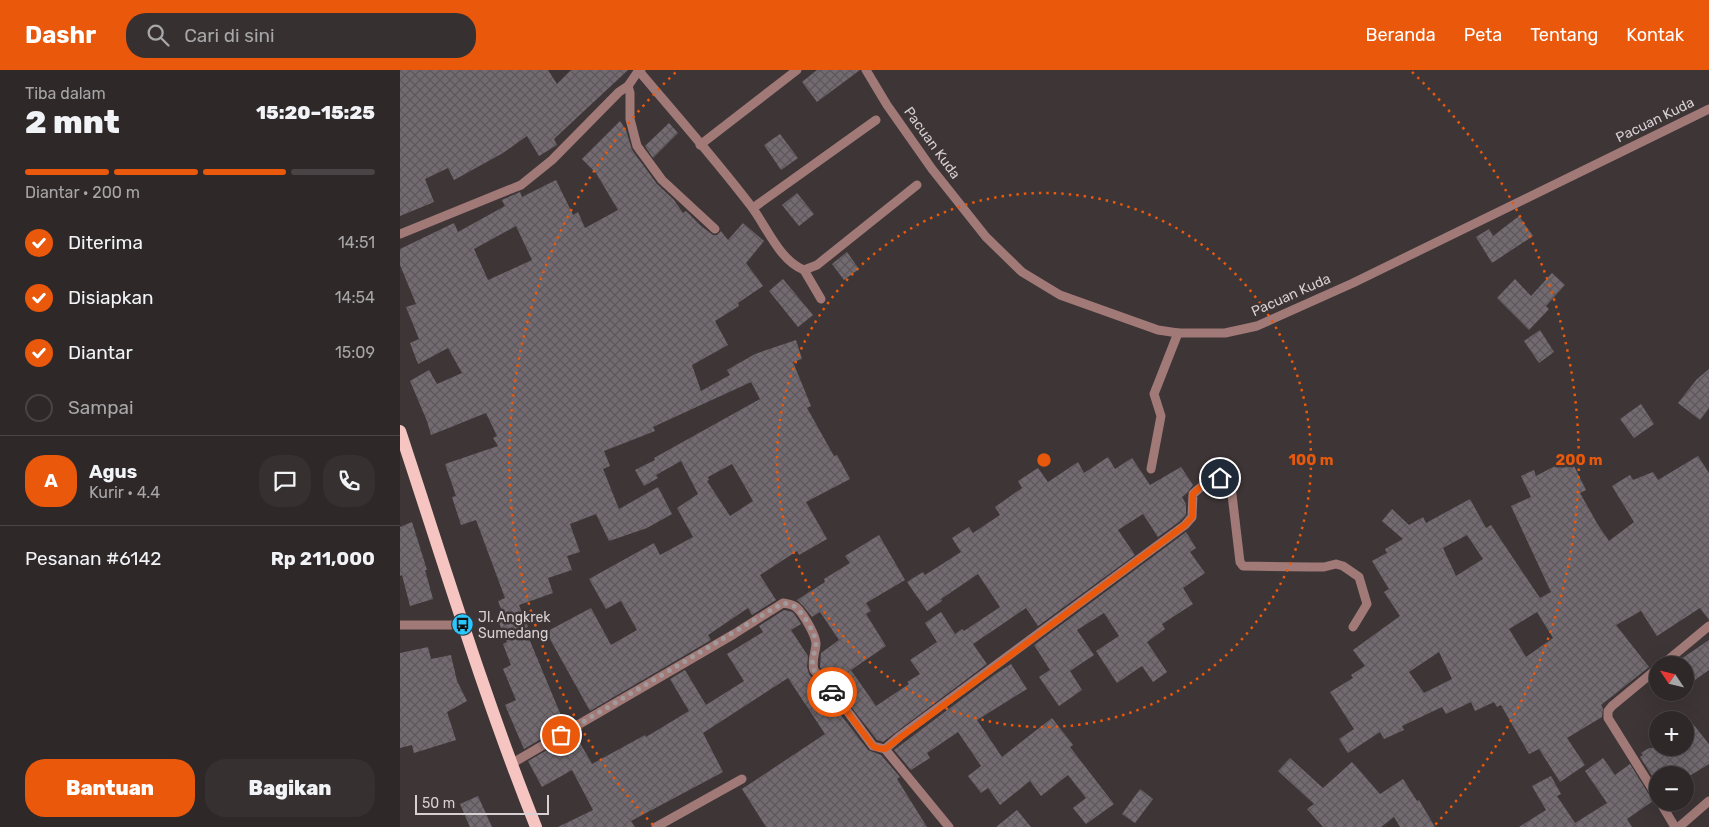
<!DOCTYPE html>
<html lang="id">
<meta charset="utf-8">
<style>
body{margin:0;font-family:Rubik,sans-serif;background:#363031;color:#f1f3f6;height:100vh;display:flex;flex-direction:column;font-size:19px;white-space:nowrap}
*{box-sizing:border-box;margin:0}
p{font-size:16px;color:#a7a6a8}
.icon{flex:none;width:28px;height:28px;fill:none;stroke:currentColor;stroke-width:2;stroke-linecap:round;stroke-linejoin:round}
.map{position:relative;flex:1;overflow:hidden}
.side{display:flex;flex-direction:column;background:#2e2829;width:400px}
.side>*{flex:none}
.needle{width:32px;rotate:305deg}
.buttons{position:absolute;left:1249px;top:586px;display:grid;gap:10px}
.buttons a{display:grid;place-items:center;width:45px;height:45px;border-radius:50%;background:#2e2829;box-shadow:0 5px 20px #0002,0 0 0 1px #494446;font-size:25px}
.scale{position:absolute;left:15px;bottom:12px;width:134px;box-sizing:border-box;padding-left:5px;border:2px solid #d6d0d2;border-top:0;font-size:14px;line-height:18px;white-space:nowrap;color:#d6d0d2;-webkit-text-stroke:4px #3e3537;paint-order:stroke}
.pin{position:absolute;display:grid;place-items:center;width:42px;height:42px;color:#fff;margin:-21px;border:2px solid #fff;border-radius:50%;box-shadow:0 1px 5px #0007}
.courier{position:absolute;display:grid;place-items:center;width:50px;height:50px;margin:-25px;border:4px solid #ea580c;border-radius:50%;background:#fff;color:#222;box-shadow:0 1px 6px #0007}
.head em{font-style:normal;font-weight:800}
.head div{display:flex;flex-direction:column-reverse}
.head{display:flex;align-items:center;justify-content:space-between;height:85px;padding:0 25px}
h1{font-size:32px;font-weight:800;line-height:38px}
.bar{display:grid;grid-template-columns:repeat(4,1fr);gap:8px 5px;align-content:center;height:60px;padding:0 25px}
.bar i{height:6px;border-radius:4px;background:#494446}
.bar .on{background:#ea580c}
.bar p{grid-column:span 4}
.line{display:flex;align-items:center;gap:12px;padding:0 25px;border-top:1px solid #494446}
.line div{flex:1}
.round{display:grid;place-items:center;flex:none;width:52px;height:52px;border-radius:20px;background:#363031}
ol{padding:0 25px;list-style:none}
li{display:flex;align-items:center;gap:15px;height:55px}
li p{margin-inline-start:auto}
li .icon{padding:5px;border-radius:50%;background:#ea580c;color:#fff;stroke-width:4}
li:last-child{color:#a7a6a8}
li i{width:28px;height:28px;border:2px solid #494446;border-radius:50%}
.cta{display:flex;gap:10px;margin-top:auto;padding:10px 25px}
.cta a{flex:1;height:58px;border-radius:20px;background:#ea580c;color:#fff;font-size:20px;font-weight:800;line-height:58px;text-align:center}
.cta a+a{background:#363031;color:#f1f3f6}
header{display:flex;align-items:center;gap:30px;box-sizing:border-box;height:70px;padding:0 25px;background:#ea580c;color:#fff}
header strong{font-size:24px}
nav{display:flex;gap:28px;margin-inline-start:auto;font-size:18px}
.search{width:350px;height:45px;background:#363031;display:flex;align-items:center;gap:12px;box-sizing:border-box;padding:0 18px;border-radius:20px;color:#a7a6a8;font-size:19px}
main{display:flex;flex:1;min-height:0}
.map>svg:first-child{display:block}
.building{fill:url(#building-cross-hatch);fill-rule:evenodd}
.lines{fill:none;stroke-linecap:round;stroke-linejoin:round}
.minor{stroke:#a17a77;stroke-width:9}
.major{stroke:#f6c5c1;stroke-width:12}
.done{stroke:#a19a9c;stroke-width:5;stroke-dasharray:0 9}
.route{stroke:#ea580c;stroke-width:6}
.ring{fill:none;stroke:#e8590c;stroke-width:2.5;stroke-dasharray:2.5 5}
.labels{text-anchor:middle;dominant-baseline:central;stroke-width:5;stroke-linejoin:round;paint-order:stroke}
.street-label{font-size:14px;fill:#d6d0d2;stroke:#3e3537}
.poi-label{font-size:14px;fill:#d6d0d2;stroke:#3e3537;text-anchor:start}
.centre{fill:#e8590c;stroke:#3e3537;stroke-width:2.5}
.ring-label{font-size:15px;text-anchor:middle;font-weight:bold;fill:#e8590c;stroke:#3e3537;stroke-width:5;stroke-linejoin:round;paint-order:stroke}
</style>
<header>
<strong>Dashr</strong>
<div class="search"><svg class="icon" aria-label="search" viewBox="0 0 24 24"><circle cx="10" cy="10" r="6"/><path d="M15 15l6 6"/></svg>Cari di sini</div>
<nav><a>Beranda</a><a>Peta</a><a>Tentang</a><a>Kontak</a></nav>
</header>
<main>
<section class="side">
<div class="head"><div><h1>2 mnt</h1><p>Tiba dalam</p></div><em>15:20–15:25</em></div>
<div class="bar"><i class="on"></i><i class="on"></i><i class="on"></i><i></i><p>Diantar · 200 m</p></div>
<ol>
<li><svg class="icon" aria-label="check" viewBox="0 0 24 24"><path d="M5 12l5 5 9-10"/></svg>Diterima<p>14:51</p></li>
<li><svg class="icon" aria-label="check" viewBox="0 0 24 24"><path d="M5 12l5 5 9-10"/></svg>Disiapkan<p>14:54</p></li>
<li><svg class="icon" aria-label="check" viewBox="0 0 24 24"><path d="M5 12l5 5 9-10"/></svg>Diantar<p>15:09</p></li>
<li><i></i>Sampai</li>
</ol>
<div class="line" style="height:90px"><b class="round" style="background:#ea580c;color:#fff">A</b><div><b>Agus</b><p>Kurir · 4.4</p></div><a class="round"><svg class="icon" aria-label="chat" viewBox="0 0 24 24"><path d="M4 5h16v11H9l-5 4z"/></svg></a><a class="round"><svg class="icon" aria-label="phone" viewBox="0 0 24 24"><path d="M5 4h4l2 5-3 2q2 4 5 5l2-3 5 2v4C11 20 4 13 5 4z"/></svg></a></div>
<div class="line" style="height:65px"><div>Pesanan #6142</div><b>Rp 211,000</b></div>
<div class="cta"><a>Bantuan</a><a>Bagikan</a></div>
</section>
<div class="map">
<svg width="1309" height="757" viewBox="0 0 1309 757">
<defs>
<pattern id="building-cross-hatch" width="8" height="8" patternUnits="userSpaceOnUse" patternTransform="scale(1.25)"><rect width="8" height="8" fill="#736b71"/><path d="M0 0l8 8M0 8l8-8" fill="none" stroke="#5c575a"/></pattern>
</defs>
<rect width="100%" height="100%" fill="#3e3537"/>
<g class="building">
<polygon points="0,0 148,0 157,14 171,0 228,0 154,69 157,75 139,86 127,66 103,83 54,110 48,98 25,109 34,132 0,146"/>
<polygon points="417,0 460,0 417,32 402,12"/>
<path d="M220 51 226 60 232 80 257 114 274 130 283 143 286 141 301 156 313 165H317L321 161 328 170 343 153 364 171 346 193 363 216 338 233 339 236 315 251 328 275 292 295 301 321 330 305 327 300 355 284 396 270 402 289 393 292 411 336 407 338 434 386 437 385 450 409 406 432 427 469 399 485 397 481 360 505 376 530 352 545 348 538 308 565 311 570 190 641 146 562 191 538 211 575 237 560 221 531 206 539 189 509 254 473 260 485 293 467 277 438 298 424 281 391 256 405 258 408 244 416 235 400 255 390 254 388 360 329 351 312 253 357 255 361 204 381 210 396 203 399 219 439 258 417 272 444 247 458 209 471 196 444 170 454 180 482 167 486 172 500 148 508 153 523 119 535 128 557 125 559 165 655 124 679 105 635 116 630 103 599 111 595 103 574 107 572 97 548 104 546 98 531 105 528 76 450 61 455 52 427 56 426 45 394 98 376 93 368 97 366 86 343 31 365 27 351 10 311 29 300 37 314 62 303 48 278 18 294 10 273 19 269 6 237 16 234 0 195V179L54 153 58 162 105 136 102 130 120 122 122 127 156 110 173 145 178 142 185 158 218 140 196 103 182 89ZM116 156 132 190 88 210 74 179ZM332 394 353 431 330 446 307 411 309 410 308 407Z"/>
<polygon points="269,53 278,63 253,88 245,76"/>
<polygon points="380,64 398,88 381,100 364,75"/>
<polygon points="397,123 414,144 399,156 382,135"/>
<polygon points="1119,146 1133,166 1092,193 1076,167 1089,159 1093,166"/>
<polygon points="447,182 459,199 444,210 432,194"/>
<polygon points="1152,203 1165,215 1146,236 1149,239 1129,260 1097,228 1115,209 1131,226"/>
<polygon points="383,209 413,245 398,257 369,221"/>
<polygon points="1140,260 1154,282 1139,293 1124,271"/>
<polygon points="1309,299 1309,338 1300,350 1278,333 1297,309"/>
<polygon points="1241,334 1254,354 1234,368 1220,349"/>
<path d="M1298 386 1309 403V550L1300 538 1257 566 1241 541 1216 555 1249 597 1201 635 1203 638 1202 647 1167 668 1185 695 1160 712 1139 679 1129 684 1101 635 1097 637 1094 632 1075 641 1071 632 1046 644 1042 637 1002 656 1004 660 984 669 980 662 948 683 939 669 954 659 930 622 953 608 951 605 965 596 953 580 1000 546 984 522 989 519 972 491 987 483 985 479 1003 469 982 451 992 439 1009 455 1023 447 1026 453 1070 429 1086 458 1091 455 1140 528 1151 522 1111 436 1131 427 1121 406 1134 400 1136 406 1170 388 1186 420 1180 423 1198 455 1209 471 1234 452 1212 416 1230 405 1233 410 1253 402 1258 410ZM1067 465 1083 489 1056 506 1043 478ZM1137 542 1153 568 1126 587 1109 559ZM1039 582 1052 609 1024 623 1009 602Z"/>
<polygon points="708,387 715,399 732,388 750,415 781,397 793,415 787,423 782,427 786,434 786,445 779,452 758,467 743,444 718,460 735,485 638,556 626,538 573,574 587,594 483,672 477,670 420,597 421,583 439,570 420,542 412,547 404,537 397,530 425,512 424,509 450,493 445,486 479,465 505,510 466,533 471,541 466,544 486,576 451,600 476,636 509,614 507,612 520,604 510,590 537,572 525,553 541,542 555,564 562,559 564,561 600,537 578,504 541,529 542,531 527,541 507,512 523,502 525,505 561,482 552,468 569,457 573,463 600,445 595,437 622,418 618,411 638,398 648,412 678,392 684,403"/>
<polygon points="12,452 27,500 25,500 33,529 10,536 2,505 0,506 0,457"/>
<polygon points="786,462 796,478 790,482 805,503 783,518 793,534 762,554 765,559 747,572 767,602 753,612 742,596 717,613 696,581 719,566 704,543 677,560 694,585 670,601 682,620 659,636 639,607 650,600 634,575"/>
<polygon points="384,540 393,542 401,554 391,560 408,586 407,597 409,604 468,680 481,685 500,707 497,709 527,757 366,757 342,719 425,664 388,608 303,663 323,702 231,751 235,757 158,757 193,740 172,700 142,717 128,691 175,664 192,694 245,665 246,667 289,641 270,609 285,600 306,635 344,611 327,584 363,562 359,556"/>
<polygon points="1309,570 1309,600 1292,612 1285,601 1285,595 1281,594 1281,589"/>
<polygon points="28,577 31,589 51,585 57,611 67,631 47,642 56,670 14,683 12,675 0,678 0,583"/>
<polygon points="611,594 627,619 577,650 602,687 652,648 673,675 670,677 714,734 686,754 673,738 686,728 668,705 641,726 630,711 600,735 588,718 581,723 568,706 581,696 558,662 527,683 530,688 511,700 494,680 594,605"/>
<polygon points="1293,654 1309,674 1309,694 1291,705 1258,705 1258,715 1240,687 1243,685 1241,683 1249,678 1285,678 1285,659"/>
<polygon points="890,688 923,718 952,692 980,724 1003,709 1017,731 1019,730 1035,757 1000,757 994,747 981,757 923,757 907,739 914,734 878,701"/>
<polygon points="1203,688 1215,705 1230,694 1253,731 1227,749 1232,757 1119,757 1146,740 1132,716 1151,706 1161,724 1157,726 1175,753 1207,733 1185,701"/>
<polygon points="740,719 753,729 735,753 722,744"/>
<polygon points="78,726 92,757 70,757 60,734"/>
<polygon points="617,740 631,757 596,757"/>
</g>
<g class="lines">
<g class="minor">
<path d="M241 0 239 1C277 46 316 90 351 136 367 157 379 190 404 200L417 195 517 115"/>
<polyline points="466,0 487,35 532,99 586,167 622,202 660,225 758,260 778,263 825,263 857,256 953,213 1309,39"/>
<polyline points="228,16 230,23 230,49 237,76 262,110 315,159"/>
<polyline points="300,75 397,0"/>
<polyline points="353,138 476,50"/>
<polyline points="0,164 121,115 152,90 219,22 228,16 239,0"/>
<polyline points="404,200 421,229"/>
<polyline points="751,399 761,346 754,324 778,263"/>
<polyline points="0,555 62,555"/>
<polyline points="1262,595 1309,556"/>
<polyline points="1258,598 1212,636 1208,641 1208,648 1258,728"/>
<path d="M111 694 334 564 383 533C388 534 393 534 397 538 404 545 415 564 416 573 416 582 411 590 414 600L448 642 473 676 485 679"/>
<polyline points="1260,732 1275,757"/>
<polyline points="256,757 342,709"/>
<path d="M549 757 485 679 500 666 785 455 792 447 793 424C802 415 813 407 827 408L831 416 840 492 843 496 910 497H924L936 494 943 496 959 507 967 534 953 557"/>
<polyline points="1279,757 1309,731"/>
</g>
<path class="major" d="M0 361C44 494 84 627 136 757"/>
</g>
<g class="lines">
<path class="done" d="M161 665 383 533C387 534 391 534 394 536 402 541 416 564 416 573 416 581 411 588 413 597 415 605 426 615 432 622"/>
<path class="route" d="M432 622 473 676 477 678 485 679 785 455 792 447 793 424C800 416 809 410 820 408"/>
</g>
<g class="ring">
<circle cx="644" cy="390" r="267"/>
<path d="M253 755A535 535 0 0 1 276 2M1012 2A535 535 0 0 1 1035 755"/>
</g>
<defs>
<symbol id="bus-disc" viewBox="-11 -11 22 22"><circle r="9.5" fill="#28c8ff" stroke="#3e3537"/><path d="M-5-6H5V4H4V6H2V4H-2V6H-4V4H-5ZM-3.5-4V0h7V-4ZM-3.5 1.2v1.5H-2V1.2ZM2 1.2v1.5H3.5V1.2Z" fill="#111"/></symbol>
</defs>
<g fill-rule="evenodd">
<use href="#bus-disc" x="50" y="542" width="25" height="25"/>
</g>
<g class="labels">
<g class="street-label">
<text transform="translate(1255 50) rotate(-26)">Pacuan Kuda</text>
<text transform="translate(532 73) rotate(54)">Pacuan Kuda</text>
<text transform="translate(891 225) rotate(-24)">Pacuan Kuda</text>
</g>
<g class="poi-label">
<text x="78" y="547">Jl. Angkrek<tspan x="78" dy="16">Sumedang</tspan></text>
</g>
</g>
<circle cx="644" cy="390" r="8" class="centre"/>
<g class="ring-label">
<text x="911" y="395">100 m</text>
<text x="1179" y="395">200 m</text>
</g>
</svg>
<div class="buttons">
<a><svg class="needle" viewBox="-14 -14 28 28"><path d="M0-13l5 13h-10z" fill="#e53935"/><path d="M0 13l5-13h-10z" fill="#a7a6a8"/></svg></a>
<a>+</a>
<a>−</a>
</div>
<div class="scale">50 m</div>
<div class="pin" style="left:161px;top:665px;background:#ea580c"><svg class="icon" aria-label="bag" viewBox="0 0 24 24"><path d="M5 8h14l-1 12H6zM9 8a3 3 0 0 1 6 0"/></svg></div>
<div class="pin" style="left:820px;top:408px;background:#1f2937"><svg class="icon" aria-label="home" viewBox="0 0 24 24"><path d="M3 11l9-7 9 7M6 9v11h12V9"/></svg></div>
<div class="courier" style="left:432px;top:622px"><svg class="icon" aria-label="car" viewBox="0 0 24 24"><path d="M5 17H2v-5l4-1 3-4h7l3 4 3 1v5h-3M9 17h6M6 11h13"/><circle cx="7" cy="17" r="2"/><circle cx="17" cy="17" r="2"/></svg></div>
</div>
</main>
